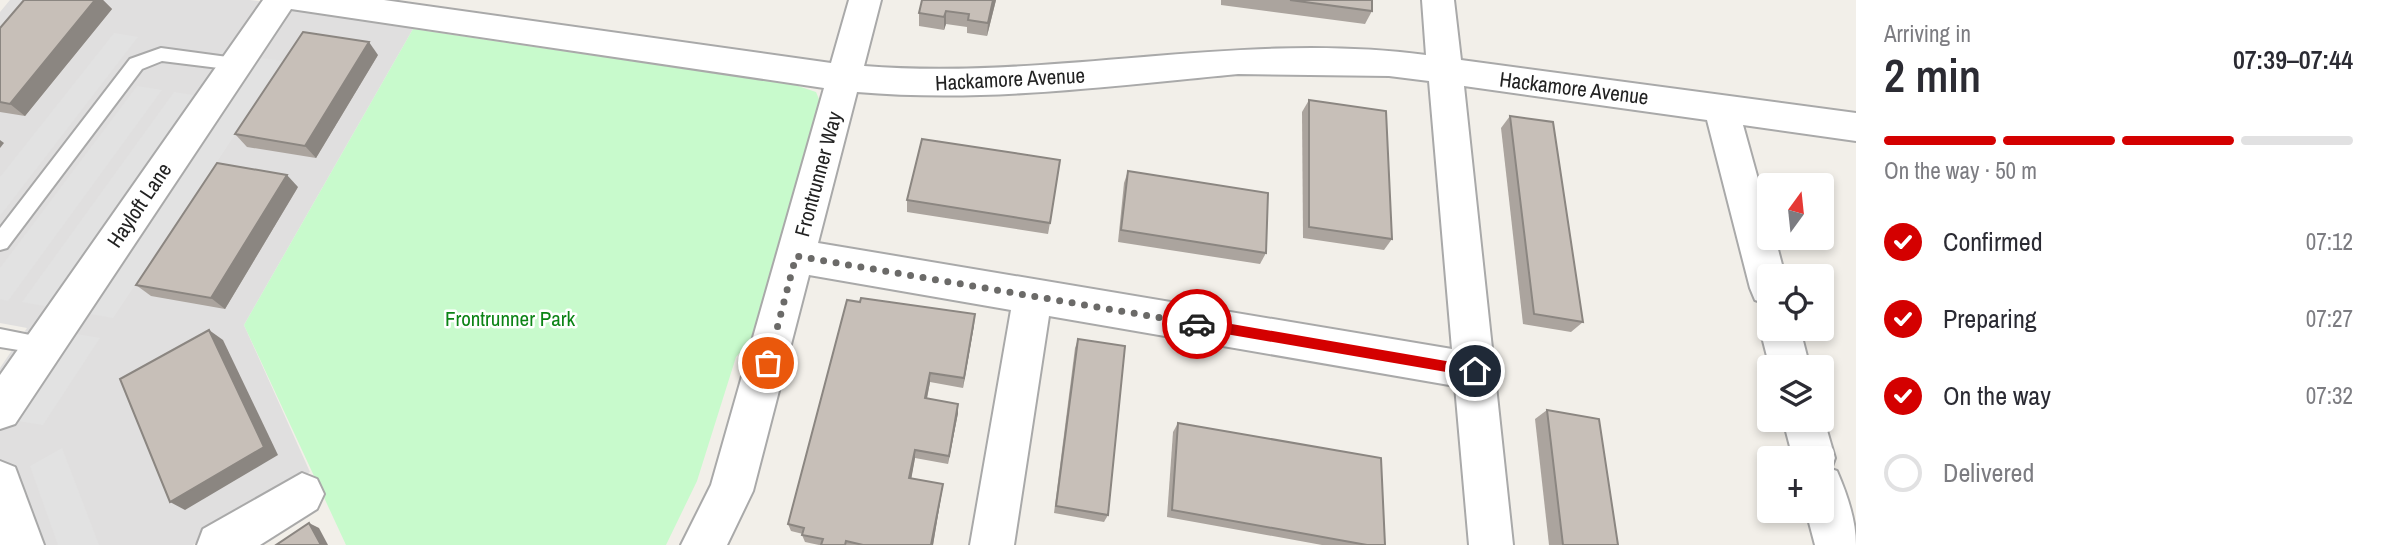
<!DOCTYPE html>
<meta charset="utf-8">
<style>
body{margin:0;font-family:"Archivo Narrow",sans-serif;background:#f7f7f7;color:#2b2b33;height:100vh;display:flex;flex-direction:column;font-size:26px;white-space:nowrap}
*{box-sizing:border-box;margin:0}
p{font-size:23px;color:#7c7c81}
.icon{flex:none;width:38px;height:38px;fill:none;stroke:currentColor;stroke-width:2;stroke-linecap:round;stroke-linejoin:round}
.map{position:relative;flex:1;overflow:hidden}
.sheet{display:flex;flex-direction:column;background:#fff;width:525px}
.sheet>*{flex:none}
.needle{width:46px;rotate:15deg}
.tools{position:absolute;left:1757px;top:173px;display:grid;gap:14px}
.tools a{display:grid;place-items:center;width:77px;height:77px;border-radius:7px;background:#fff;box-shadow:0 4px 10px #0003;font-size:35px}
.pin{position:absolute;display:grid;place-items:center;width:60px;height:60px;color:#fff;margin:-30px;border:4px solid #fff;border-radius:50%;box-shadow:0 2px 7px #0007}
.courier{position:absolute;display:grid;place-items:center;width:70px;height:70px;margin:-35px;border:5px solid #d40000;border-radius:50%;background:#fff;color:#222;box-shadow:0 2px 9px #0007}
.head em{font-style:normal;font-weight:600}
.head div{display:flex;flex-direction:column-reverse}
.head{display:flex;align-items:center;justify-content:space-between;height:119px;padding:0 28px}
h1{font-size:46px;font-weight:600;line-height:52px}
.bar{display:grid;grid-template-columns:repeat(4,1fr);gap:10px 7px;align-content:center;height:84px;padding:0 28px}
.bar i{height:9px;border-radius:5px;background:#e1e1e2}
.bar .current{background:#d40000}
.bar p{grid-column:span 4}
ol{padding:0 28px;list-style:none}
li{display:flex;align-items:center;gap:21px;height:77px}
li p{margin-inline-start:auto}
li .icon{padding:7px;border-radius:50%;background:#d40000;color:#fff;stroke-width:4}
li:last-child{color:#7c7c81}
li i{width:38px;height:38px;border:4px solid #e1e1e2;border-radius:50%}
main{display:flex;flex:1;min-height:0}
.map>svg:first-child{display:block}
.residential{fill:#e0dfdf}
.park{fill:#c8facc}
.parking{fill:#e2e2e2}
.lines{fill:none;stroke-linecap:round;stroke-linejoin:round}
.service-casing{stroke:#a9a9a9;stroke-width:4}
.minor-casing{stroke:#a9a9a9;stroke-width:4}
.service{fill:#fff;fill-rule:evenodd}
.minor{fill:#fff;fill-rule:evenodd}
.wall{fill:#aba49e}
.shaded-wall{fill:#8b8681}
.building{fill:#c7bfb8;stroke:#8b8681;stroke-width:2}
.route{fill:#d40000}
.done{stroke:#6b6a68;stroke-width:7;stroke-dasharray:0 12.6}
.labels{text-anchor:middle;dominant-baseline:central;stroke-width:5;stroke-linejoin:round;paint-order:stroke}
.street-label{font-size:21px;fill:#222;stroke:#fff}
.park-label{font-size:21px;fill:#0c8416;stroke:#fff}
</style>
<main>
<div class="map">
<svg width="1856" height="545" viewBox="0 0 1856 545">
<rect width="100%" height="100%" fill="#f2efe9"/>
<polygon class="residential" points="10,0 250,0 417,22 244,325 310,472 193,545 0,545 0,368 27,328 0,323 0,12"/>
<polygon class="park" points="413,29 795,85 816,92 824,111 761,329 736,357 697,481 666,545 346,545 244,325"/>
<g class="parking">
<polygon points="114,33 138,37 0,216 0,177"/>
<polygon points="260,58 284,61 113,318 85,313"/>
<polygon points="137,86 162,90 8,301 0,299 0,268"/>
<polygon points="174,92 199,96 50,307 22,302"/>
<polygon points="76,334 100,338 43,425 18,421"/>
<polygon points="62,448 99,545 58,545 30,466"/>
</g>
<g class="lines">
<defs>
<g id="service">
<polygon points="161,48 235,58 243,64 235,70 162,61 142,69 7,248 0,250 0,228 130,59"/>
<polygon points="0,329 50,339 53,345 50,351 43,354 0,347"/>
</g>
<g id="minor">
<path d="M263 0H384L831 63 849 0H881L864 66C1052 81 1239 30 1426 55L1422 0H1454L1461 60 1856 113V141L1743 125 1769 219V238H1775L1785 276H1769V305L1755 300 1750 288 1707 120 1464 86 1513 545H1469L1455 386 1049 316 1014 545H970L1011 310 809 275 753 491 727 545H681L711 485 824 88 291 9 15 424 0 429V375ZM1238 74 1389 76 1429 81 1452 349 818 243 857 92C985 103 1111 86 1238 74Z"/>
<polygon points="1769,315 1769,329 1800,329 1810,368 1770,368 1760,329"/>
<path d="M1822 413 1835 458 1831 469 1837 471C1847 494 1856 520 1856 545H1815L1806 511H1822V458H1793L1783 420H1822Z"/>
<polygon points="0,461 15,467 44,545 0,545"/>
<polygon points="302,473 317,479 324,494 317,509 260,545 197,545 203,529"/>
</g>
</defs>
<use href="#service" class="service-casing"/>
<use href="#minor" class="minor-casing"/>
<use href="#service" class="service"/>
<use href="#minor" class="minor"/>
</g>
<g class="wall">
<polygon points="24,0 103,0 112,9 25,116 0,112 0,28"/>
<polygon points="996,0 987,36 967,33 967,27 946,24 944,30 919,26 919,13"/>
<polygon points="1221,0 1372,0 1372,11 1365,24 1221,5"/>
<polygon points="378,55 316,158 247,147 235,134"/>
<polygon points="1309,100 1392,239 1384,250 1303,238 1302,112"/>
<polygon points="1510,116 1583,322 1571,332 1523,324 1501,128"/>
<polygon points="1128,171 1266,253 1260,264 1118,242 1124,183"/>
<polygon points="298,187 225,309 151,296 136,285"/>
<polygon points="907,200 1050,223 1048,234 907,212"/>
<polygon points="974,325 963,388 930,382 927,399 958,404 958,413 948,464 915,458 911,478 942,491 933,545 819,545 805,542 802,535 803,534 791,531 788,524"/>
<polygon points="1078,339 1108,515 1104,522 1054,513 1075,348"/>
<polygon points="1547,410 1618,545 1549,545 1535,419"/>
<polygon points="1178,423 1385,545 1322,545 1167,517 1173,432"/>
</g>
<g class="shaded-wall">
<polygon points="95,0 103,0 112,9 25,116 10,104"/>
<polygon points="993,0 996,0 987,36 988,23"/>
<polygon points="946,11 946,24 944,30 944,17"/>
<polygon points="369,42 378,55 316,158 305,146"/>
<polygon points="0,140 4,143 0,148"/>
<polygon points="287,175 298,187 225,309 211,298"/>
<polygon points="975,314 974,325 963,388 964,378"/>
<polygon points="209,330 223,340 278,455 185,510 170,502"/>
<polygon points="930,373 930,382 925,407 925,398"/>
<polygon points="958,404 958,413 948,464 949,456"/>
<polygon points="915,450 915,458 910,486 909,478"/>
<polygon points="943,484 942,491 933,545 931,545"/>
<polygon points="309,523 319,528 328,545 321,545"/>
</g>
<g class="building">
<polygon points="24,0 95,0 10,104 0,102 0,28"/>
<polygon points="922,0 993,0 988,23 968,20 969,14 946,11 944,17 919,13"/>
<polygon points="1290,0 1372,0 1372,11"/>
<polygon points="303,32 369,42 305,146 235,134"/>
<polygon points="1309,100 1386,111 1392,239 1309,227"/>
<polygon points="1510,116 1553,122 1583,322 1534,314"/>
<polygon points="922,139 1060,160 1050,223 907,200"/>
<polygon points="217,163 287,175 211,298 136,285"/>
<polygon points="1128,171 1268,193 1266,253 1121,230"/>
<polygon points="861,298 975,314 964,378 930,373 925,398 958,404 949,456 915,450 909,478 943,484 931,545 863,545 846,541 845,545 821,545 823,539 802,535 804,528 788,524 847,300 860,302"/>
<polygon points="209,330 264,447 170,502 120,379"/>
<polygon points="1078,339 1125,346 1108,515 1056,506"/>
<polygon points="1547,410 1599,419 1618,545 1563,545"/>
<polygon points="1178,423 1381,458 1385,545 1367,545 1172,510"/>
<polygon points="309,523 321,545 276,545"/>
</g>
<polygon class="route" points="1197,318 1475,366 1481,371 1475,377 1197,329 1191,324"/>
<g class="lines">
<polyline class="done" points="768,363 796,256 1197,324"/>
</g>
<g class="labels">
<g class="street-label">
<text transform="translate(1010 79) rotate(-3)">Hackamore Avenue</text>
<text transform="translate(1574 88) rotate(7)">Hackamore Avenue</text>
<text transform="translate(818 174) rotate(-75)">Frontrunner Way</text>
<text transform="translate(139 205) rotate(-56)">Hayloft Lane</text>
</g>
<g class="park-label">
<text x="510" y="318">Frontrunner Park</text>
</g>
</g>
</svg>
<div class="tools">
<a><svg class="needle" viewBox="-14 -14 28 28"><path d="M0-13l5 13h-10z" fill="#e53935"/><path d="M0 13l5-13h-10z" fill="#7c7c81"/></svg></a>
<a><svg class="icon" aria-label="locate" viewBox="0 0 24 24"><circle cx="12" cy="12" r="6"/><path d="M12 2v4M12 18v4M2 12h4M18 12h4"/></svg></a>
<a><svg class="icon" aria-label="layers" viewBox="0 0 24 24"><path d="M12 4l9 5-9 5-9-5zM3 14l9 5 9-5"/></svg></a>
<a>+</a>
</div>
<div class="pin" style="left:768px;top:363px;background:#ea580c"><svg class="icon" aria-label="bag" viewBox="0 0 24 24"><path d="M5 8h14l-1 12H6zM9 8a3 3 0 0 1 6 0"/></svg></div>
<div class="pin" style="left:1475px;top:371px;background:#1f2937"><svg class="icon" aria-label="home" viewBox="0 0 24 24"><path d="M3 11l9-7 9 7M6 9v11h12V9"/></svg></div>
<div class="courier" style="left:1197px;top:324px"><svg class="icon" aria-label="car" viewBox="0 0 24 24"><path d="M5 17H2v-5l4-1 3-4h7l3 4 3 1v5h-3M9 17h6M6 11h13"/><circle cx="7" cy="17" r="2"/><circle cx="17" cy="17" r="2"/></svg></div>
</div>
<section class="sheet">
<div class="head"><div><h1>2 min</h1><p>Arriving in</p></div><em>07:39–07:44</em></div>
<div class="bar"><i class="current"></i><i class="current"></i><i class="current"></i><i></i><p>On the way · 50 m</p></div>
<ol>
<li><svg class="icon" aria-label="check" viewBox="0 0 24 24"><path d="M5 12l5 5 9-10"/></svg>Confirmed<p>07:12</p></li>
<li><svg class="icon" aria-label="check" viewBox="0 0 24 24"><path d="M5 12l5 5 9-10"/></svg>Preparing<p>07:27</p></li>
<li><svg class="icon" aria-label="check" viewBox="0 0 24 24"><path d="M5 12l5 5 9-10"/></svg>On the way<p>07:32</p></li>
<li><i></i>Delivered</li>
</ol>
</section>
</main>
